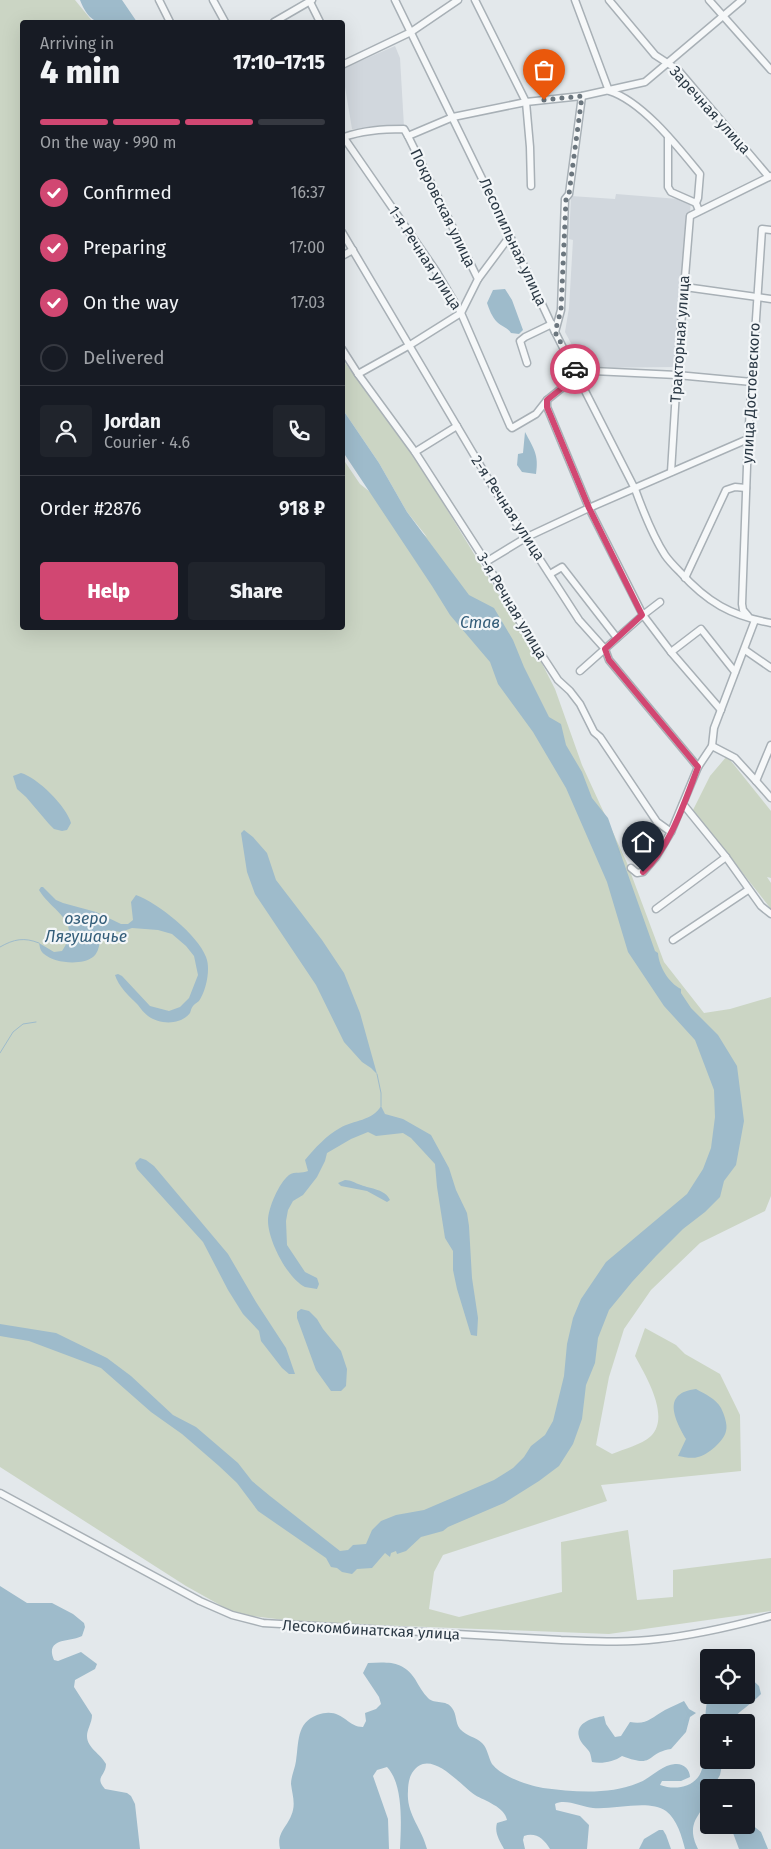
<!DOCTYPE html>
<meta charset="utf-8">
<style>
body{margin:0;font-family:"Fira Sans",sans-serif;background:#20242c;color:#f1f3f6;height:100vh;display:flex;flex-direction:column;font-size:19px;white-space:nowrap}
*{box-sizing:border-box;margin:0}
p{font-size:16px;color:#9ea1a6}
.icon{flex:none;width:28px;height:28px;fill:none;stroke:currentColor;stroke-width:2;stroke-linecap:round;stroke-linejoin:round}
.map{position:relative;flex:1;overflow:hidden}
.details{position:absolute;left:20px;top:20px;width:325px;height:610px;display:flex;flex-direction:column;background:#171b24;border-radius:5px;box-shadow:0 5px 20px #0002}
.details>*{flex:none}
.buttons{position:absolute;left:700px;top:1649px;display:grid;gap:10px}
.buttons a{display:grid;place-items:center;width:55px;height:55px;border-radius:5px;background:#171b24;box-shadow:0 5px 20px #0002;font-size:25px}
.pin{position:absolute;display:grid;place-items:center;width:42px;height:42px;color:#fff;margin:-51px -21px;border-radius:50% 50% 50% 0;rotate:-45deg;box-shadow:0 0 5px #0007}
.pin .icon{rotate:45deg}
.courier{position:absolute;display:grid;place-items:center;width:50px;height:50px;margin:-25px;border:4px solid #d14772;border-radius:50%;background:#fff;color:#222;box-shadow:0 1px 6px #0007}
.head em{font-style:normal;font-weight:800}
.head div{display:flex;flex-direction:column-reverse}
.head{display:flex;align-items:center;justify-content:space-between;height:85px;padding:0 20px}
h1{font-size:32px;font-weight:800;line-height:38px}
.bar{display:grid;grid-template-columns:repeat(4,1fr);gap:8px 5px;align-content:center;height:60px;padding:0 20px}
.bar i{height:6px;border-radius:4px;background:#363941}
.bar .selected{background:#d14772}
.bar p{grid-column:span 4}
.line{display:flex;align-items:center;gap:12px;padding:0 20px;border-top:1px solid #363941}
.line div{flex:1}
.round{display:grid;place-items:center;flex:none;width:52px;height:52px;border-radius:5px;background:#20242c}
ol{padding:0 20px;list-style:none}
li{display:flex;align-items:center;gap:15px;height:55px}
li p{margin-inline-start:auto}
li .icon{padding:5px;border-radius:50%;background:#d14772;color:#fff;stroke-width:4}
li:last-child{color:#9ea1a6}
li i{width:28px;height:28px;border:2px solid #363941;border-radius:50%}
.cta{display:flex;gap:10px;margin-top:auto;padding:10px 20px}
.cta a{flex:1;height:58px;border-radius:5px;background:#d14772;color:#fff;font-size:20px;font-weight:800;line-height:58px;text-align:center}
.cta a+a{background:#20242c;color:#f1f3f6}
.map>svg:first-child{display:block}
.built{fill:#d1d7dd}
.green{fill:#cbd5c4}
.water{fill:#9ebbcb}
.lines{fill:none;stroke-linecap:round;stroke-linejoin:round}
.stream{stroke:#9ebbcb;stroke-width:1}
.minor-casing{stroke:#a8b0b6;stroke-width:9}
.minor{stroke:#f6f8f9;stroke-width:6}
.done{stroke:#6b767e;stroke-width:5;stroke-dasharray:0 9}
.route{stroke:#d14772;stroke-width:6}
.labels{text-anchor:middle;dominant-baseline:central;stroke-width:4.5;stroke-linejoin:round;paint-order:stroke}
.street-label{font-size:15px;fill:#2a3844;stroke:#f3f6f8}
.water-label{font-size:16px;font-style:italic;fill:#335d79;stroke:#f3f6f8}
</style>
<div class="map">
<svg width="771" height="1849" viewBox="0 0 771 1849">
<rect width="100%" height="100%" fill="#e3e8eb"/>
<g class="built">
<polygon points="395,46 400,58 404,127 352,129 342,69"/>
<polygon points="616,194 691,200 677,367 584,368 565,332 569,308 573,240 569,239 571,196 615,199"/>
</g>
<g class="green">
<path d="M0 0H75L93 22H22V628H342L343 459 360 484 427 537 407 512 379 463 343 410V360L423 470 499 595 527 634 555 689 582 765 627 863 664 962 704 1013 730 1009 771 997V1196L765 1211 700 1243 651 1290 624 1329 609 1377 596 1445 612 1454C624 1449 641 1445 651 1436 671 1416 645 1375 635 1356L645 1328 676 1345 685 1354 720 1374 740 1415 741 1471 601 1485 607 1501 443 1555 434 1572 429 1609 459 1617 562 1592 561 1542 628 1530 637 1600 673 1597V1570L771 1558V1611L609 1634 301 1622 236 1614 186 1586 0 1467Z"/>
<polygon points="727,756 771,811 771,878 767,877 771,883 771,909 693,810 710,776"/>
</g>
<g class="water">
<path d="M80 0H122L137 22C108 23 92 31 80 0Z"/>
<path d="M505 289 512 300 523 330 519 334 511 333C507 327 502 327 497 322 492 317 489 309 487 303L493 290Z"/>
<path d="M343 410 379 463 407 512 469 595 494 608 513 640 524 667 549 717 561 724 566 745 582 772 592 798 608 818 655 951 658 953C659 967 669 983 681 989V993L691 1008 718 1035 737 1066 744 1121 736 1165 724 1181 720 1197 705 1212 683 1229 656 1256 632 1282 609 1310 598 1338 595 1363 586 1385 582 1419 573 1444 559 1466 539 1481 504 1503 448 1527 443 1531 421 1537 406 1551 397 1554 396 1551 391 1553 390 1557 385 1553 372 1568 357 1569 352 1574 342 1572 337 1568 331 1567 326 1558 258 1511 237 1483 219 1466 182 1434 151 1412 101 1368 29 1341 0 1336V1324L56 1333 107 1358 131 1376 173 1415 196 1427 238 1463 252 1481 270 1496 340 1551 348 1550 353 1545 366 1544 372 1530 381 1521 396 1515 424 1510 494 1480 513 1468 524 1457 531 1446 545 1435 553 1421 564 1376 567 1344 573 1318 581 1299 606 1262 687 1194 703 1169 711 1148 715 1117 714 1090 695 1040 664 1006 628 952 607 882 566 788 533 732 498 684 490 662 450 615 432 586 343 452Z"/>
<path d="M525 432C534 449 539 455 536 474L522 472 517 465 518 454 523 453Z"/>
<path d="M21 773C37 777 67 807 71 823L67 830 62 831 54 829 49 824 26 797 17 789 13 776Z"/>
<polygon points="244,830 253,837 267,853 276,880 322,940 344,973 360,1013 377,1074 371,1068 362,1062 344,1042 316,985 255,894 247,872 241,833"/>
<path d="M41 887H43L56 900 63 903 96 912 121 924H128L133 920 131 902 136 895C158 903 198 935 206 957 211 969 206 991 199 1001 197 1003 194 1004 193 1006 191 1008 191 1011 190 1013 181 1025 160 1025 148 1016 144 1013 141 1009 138 1005 130 997 118 986 115 975L118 974 122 976 150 1006 169 1011 180 1007 189 998 198 975 194 956 186 946 172 934 158 930 132 928 121 932 107 930C97 938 102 950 93 957 81 966 54 963 44 954 40 951 40 947 39 943L54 952 62 951C83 921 52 912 39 890Z"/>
<path d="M381 1106 385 1114 403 1119 431 1135 449 1168 456 1190 467 1213 469 1226 472 1278 478 1318 477 1336 471 1335 457 1289 453 1270V1251L445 1238 437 1187 435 1164 411 1138 403 1133 376 1136 368 1132 351 1139 327 1153 325 1161 317 1177 303 1195 293 1201 288 1210 286 1221 287 1245 305 1272 317 1278 319 1284 317 1289C313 1288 309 1288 305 1287 287 1278 268 1240 268 1221 268 1208 279 1183 289 1175 295 1171 302 1174 308 1171L305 1160C314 1149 328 1134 340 1128 354 1120 372 1121 381 1106Z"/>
<polygon points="140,1158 146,1160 154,1166 228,1254 256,1302 286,1348 295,1374 289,1374 282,1368 261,1341 259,1331 243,1314 228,1290 203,1242 137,1169 135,1163"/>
<path d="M345 1180C351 1180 355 1183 361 1185 371 1189 385 1189 390 1200L387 1202 367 1191 341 1186 338 1183Z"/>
<polygon points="301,1309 309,1311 317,1319 323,1329 341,1351 347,1369 346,1386 341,1391 331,1391 316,1370 297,1318 297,1312"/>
<path d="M696 1389C705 1394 716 1399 721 1408 724 1414 728 1425 726 1431 724 1441 708 1455 698 1457 692 1459 684 1457 678 1456L686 1439C674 1418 662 1393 696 1389Z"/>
<path d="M0 1586 27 1603H52L73 1614 84 1623 85 1627 82 1636C72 1642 44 1637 54 1660L58 1661 81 1652 97 1664 95 1669 75 1680 74 1687 92 1715C92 1723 87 1729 87 1736 87 1748 101 1754 106 1764 106 1776 94 1777 105 1789L127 1793 131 1796 135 1804 140 1849H0Z"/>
<path d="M368 1663C389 1662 403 1661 415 1679 419 1686 423 1693 428 1698 435 1705 446 1699 452 1708 457 1714 455 1723 460 1729 466 1736 476 1737 482 1743 488 1749 488 1757 492 1764 502 1777 528 1785 543 1788 574 1792 609 1795 638 1783 650 1779 661 1765 675 1764 683 1763 690 1769 690 1777L681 1781H662L660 1785C676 1791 697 1787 702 1769 705 1760 704 1750 704 1741 705 1724 705 1707 709 1690V1695H729L728 1699 731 1701 737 1695H746V1674L759 1686 761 1694C751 1705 739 1710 731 1722H709V1760H723L720 1775 713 1787 709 1788C709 1814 682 1817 698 1849H685C682 1837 677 1819 666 1811 649 1799 614 1810 593 1808 582 1807 565 1798 555 1804L556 1810 580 1816 589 1825 587 1849H550C544 1839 536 1832 524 1836L523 1840 525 1849H504C500 1841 494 1833 497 1823L507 1820C505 1807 485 1801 475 1795 459 1784 429 1746 412 1773 409 1778 408 1785 408 1791 406 1814 422 1828 427 1849H400C401 1826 404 1785 387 1767L377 1770 373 1776 388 1819 389 1849H280C276 1831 289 1827 293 1810 295 1801 292 1793 291 1784 291 1776 295 1769 296 1761 299 1743 296 1723 317 1715 342 1706 346 1727 363 1727L366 1721 365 1713 376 1709 381 1704 379 1697 363 1673Z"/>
<path d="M684 1701 689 1709 696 1713 690 1717 686 1732 671 1749C645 1753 656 1769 622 1756 614 1762 601 1764 592 1762 591 1758 591 1753 588 1750 585 1746 580 1742 579 1737 575 1722 593 1718 604 1716L606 1724 615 1737 621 1736 630 1722C647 1725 651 1718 665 1710 671 1707 678 1704 684 1701Z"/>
<polygon points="746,1820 761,1832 768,1849 739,1849 730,1825 746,1825"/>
<polygon points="659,1830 663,1830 666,1835 671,1849 639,1849 644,1839"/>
</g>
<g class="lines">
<g class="stream">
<path d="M0 947C14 939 24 937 39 943"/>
<polyline points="0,1053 13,1032 23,1024 36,1022"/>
<polyline points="377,1074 381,1093 381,1106"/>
</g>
<defs>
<g id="minor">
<polyline points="159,0 170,22"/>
<polyline points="213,0 225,22"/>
<polyline points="309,0 320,22"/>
<path d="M395 0 510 236 555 332 635 489C643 511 652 535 665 555 669 561 675 567 680 572 707 602 731 616 771 623"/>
<polyline points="475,0 526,102 530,147 531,186"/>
<path d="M575 0 609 91C642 101 678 147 700 174L698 198 696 203 699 211"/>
<polyline points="609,0 655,55 678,70 769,177"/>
<polyline points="709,0 771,70"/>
<polyline points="274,22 312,0"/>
<polyline points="342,65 411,32 458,0"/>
<polyline points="342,135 436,271 461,313 510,426 512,428 536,414 547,400 578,375 593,371 677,375 752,382"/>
<polyline points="408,136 478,279"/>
<path d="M344 137C364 130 383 129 404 129L408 136 453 117 526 102 582 96 645 82 742 0"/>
<polyline points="668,137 668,187 671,192 696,203"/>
<polyline points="342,232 493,487 579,620 605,649 609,660 698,767"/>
<polyline points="342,256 353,250"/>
<polyline points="685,287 771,299"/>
<polyline points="555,332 561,310 565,199 569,194 582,96"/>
<polyline points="342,349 358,374 415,452 486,562 520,622 558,680 570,691 580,704 594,732 600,737 657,822 671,832"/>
<polyline points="527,363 520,341 525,337 552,324"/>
<polyline points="358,374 410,345 461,313 478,279 510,236"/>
<polyline points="547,400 547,407 589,508 643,615 671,652 721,710"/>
<polyline points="415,452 457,426"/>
<polyline points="671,472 677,375 690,216 771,176"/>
<polyline points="486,562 527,537 589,508 748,439"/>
<polyline points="550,574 562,567 617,638"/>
<polyline points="685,578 726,490 735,487 746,488"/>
<polyline points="748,616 743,610 742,604 748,439 762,229 771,230"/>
<polyline points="745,650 771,668"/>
<polyline points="671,652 701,629 735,672"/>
<polyline points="580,671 643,615 660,602"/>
<polyline points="712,746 735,758 756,781 771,745"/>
<polyline points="756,781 771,798"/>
<polyline points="683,804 726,857 761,906 771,914"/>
<polyline points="631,868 637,873 643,872 656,857 671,832 698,767 712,746 714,728 755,620"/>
<polyline points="656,909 726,857"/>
<polyline points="673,940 748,890"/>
<path d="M0 1493 200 1601 232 1615 263 1623 561 1640C593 1641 626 1643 658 1639 696 1635 734 1626 771 1616"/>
</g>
</defs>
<use href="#minor" class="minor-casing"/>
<use href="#minor" class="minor"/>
</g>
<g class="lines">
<polyline class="done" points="544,100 582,96 569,194 566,199 561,310 555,332 575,369"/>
<path class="route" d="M575 369 578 375 547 400V407L589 508 642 615 605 649 609 660 698 767C685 801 670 848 643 872"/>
</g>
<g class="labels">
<g class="street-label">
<text transform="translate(710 110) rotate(48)">Заречная улица</text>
<text transform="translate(443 208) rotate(64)">Покровская улица</text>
<text transform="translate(513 242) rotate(65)">Лесопильная улица</text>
<text transform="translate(425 258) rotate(57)">1-я Речная улица</text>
<text transform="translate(680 339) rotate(-86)">Тракторная улица</text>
<text transform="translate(751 393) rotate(-87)">улица Достоевского</text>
<text transform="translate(508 508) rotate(57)">2-я Речная улица</text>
<text transform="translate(512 606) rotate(59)">3-я Речная улица</text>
<text transform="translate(371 1630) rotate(3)">Лесокомбинатская улица</text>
</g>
<g class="water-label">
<text x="480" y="622">Став</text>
<text x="86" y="918">озеро<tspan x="86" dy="18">Лягушачье</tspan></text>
</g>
</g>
</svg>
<div class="buttons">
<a><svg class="icon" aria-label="locate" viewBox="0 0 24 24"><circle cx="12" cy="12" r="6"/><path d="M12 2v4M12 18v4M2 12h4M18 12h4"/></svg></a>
<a>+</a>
<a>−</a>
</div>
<div class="pin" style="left:544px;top:100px;background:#ea580c"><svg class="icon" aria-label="bag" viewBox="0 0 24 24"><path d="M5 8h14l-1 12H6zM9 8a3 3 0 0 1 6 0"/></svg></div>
<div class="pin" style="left:643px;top:872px;background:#1f2937"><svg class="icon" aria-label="home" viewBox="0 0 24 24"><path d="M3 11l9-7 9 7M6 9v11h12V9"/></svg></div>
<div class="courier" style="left:575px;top:369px"><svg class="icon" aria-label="car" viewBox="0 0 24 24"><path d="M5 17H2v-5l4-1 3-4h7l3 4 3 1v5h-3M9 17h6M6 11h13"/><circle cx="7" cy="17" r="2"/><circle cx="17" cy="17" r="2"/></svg></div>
<section class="details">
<div class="head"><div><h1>4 min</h1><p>Arriving in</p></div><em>17:10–17:15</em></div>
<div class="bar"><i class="selected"></i><i class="selected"></i><i class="selected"></i><i></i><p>On the way · 990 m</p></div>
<ol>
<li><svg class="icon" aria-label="check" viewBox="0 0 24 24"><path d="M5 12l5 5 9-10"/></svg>Confirmed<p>16:37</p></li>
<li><svg class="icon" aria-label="check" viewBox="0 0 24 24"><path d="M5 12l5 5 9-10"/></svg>Preparing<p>17:00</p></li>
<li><svg class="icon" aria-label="check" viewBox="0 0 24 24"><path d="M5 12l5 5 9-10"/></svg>On the way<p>17:03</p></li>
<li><i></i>Delivered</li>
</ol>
<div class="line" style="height:90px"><a class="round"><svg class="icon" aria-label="person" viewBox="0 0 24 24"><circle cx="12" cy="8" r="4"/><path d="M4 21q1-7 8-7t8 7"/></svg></a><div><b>Jordan</b><p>Courier · 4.6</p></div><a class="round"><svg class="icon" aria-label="phone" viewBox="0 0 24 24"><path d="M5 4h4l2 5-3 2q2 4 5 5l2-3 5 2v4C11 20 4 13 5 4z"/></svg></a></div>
<div class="line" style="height:65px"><div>Order #2876</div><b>918 ₽</b></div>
<div class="cta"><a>Help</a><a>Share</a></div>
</section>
</div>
